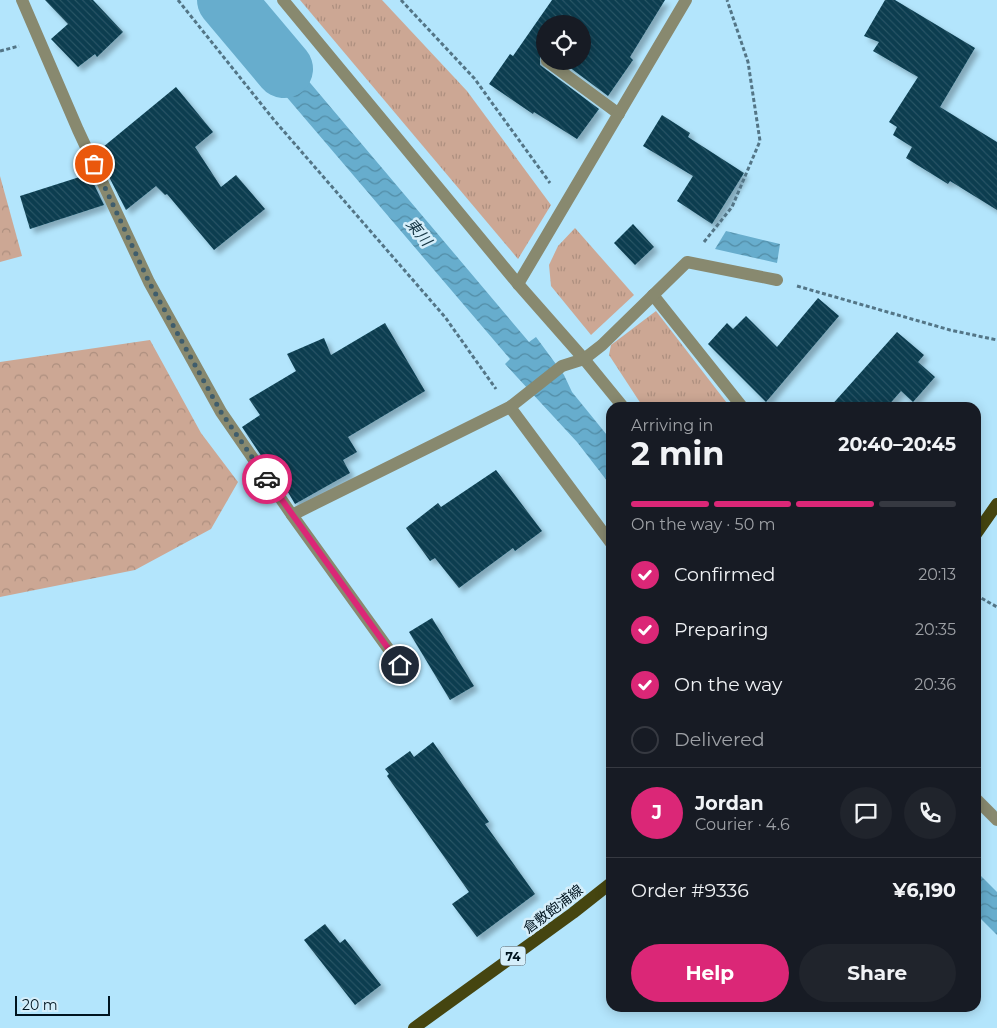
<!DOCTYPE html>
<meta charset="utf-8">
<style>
body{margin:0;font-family:Montserrat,"Noto Sans JP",sans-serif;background:#20242c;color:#f1f3f6;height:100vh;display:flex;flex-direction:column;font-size:19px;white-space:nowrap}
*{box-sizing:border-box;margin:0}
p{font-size:16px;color:#9ea1a6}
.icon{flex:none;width:28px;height:28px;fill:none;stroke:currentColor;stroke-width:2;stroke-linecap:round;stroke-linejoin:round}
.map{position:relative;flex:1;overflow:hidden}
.sheet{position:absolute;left:606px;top:402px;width:375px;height:610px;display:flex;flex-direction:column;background:#171b24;border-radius:15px;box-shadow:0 2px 12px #0003}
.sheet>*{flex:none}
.controls{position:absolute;left:536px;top:15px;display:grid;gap:10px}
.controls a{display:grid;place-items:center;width:55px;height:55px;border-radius:50%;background:#171b24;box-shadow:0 2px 12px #0003;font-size:25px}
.scale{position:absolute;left:15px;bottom:12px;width:95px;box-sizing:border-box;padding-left:5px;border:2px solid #00141f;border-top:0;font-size:14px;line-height:18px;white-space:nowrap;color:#00141f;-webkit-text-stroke:4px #d5eefa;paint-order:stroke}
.pin{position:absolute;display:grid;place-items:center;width:42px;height:42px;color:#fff;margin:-21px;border:2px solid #fff;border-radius:50%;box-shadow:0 1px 5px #0007}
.courier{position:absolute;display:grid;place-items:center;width:50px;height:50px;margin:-25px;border:4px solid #db2777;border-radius:50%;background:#fff;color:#222;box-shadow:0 1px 6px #0007}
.headline em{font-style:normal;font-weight:700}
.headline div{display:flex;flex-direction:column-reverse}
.headline{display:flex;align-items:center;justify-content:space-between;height:85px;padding:0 25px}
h1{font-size:32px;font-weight:700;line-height:38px}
.bar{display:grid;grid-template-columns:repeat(4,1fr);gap:8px 5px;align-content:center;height:60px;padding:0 25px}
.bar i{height:6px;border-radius:4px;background:#363941}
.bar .selected{background:#db2777}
.bar p{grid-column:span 4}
.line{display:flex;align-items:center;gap:12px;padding:0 25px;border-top:1px solid #363941}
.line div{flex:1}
.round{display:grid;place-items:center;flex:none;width:52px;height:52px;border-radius:26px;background:#20242c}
ol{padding:0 25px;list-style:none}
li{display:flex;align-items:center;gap:15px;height:55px}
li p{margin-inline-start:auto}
li .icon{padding:5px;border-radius:50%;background:#db2777;color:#fff;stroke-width:4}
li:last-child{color:#9ea1a6}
li i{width:28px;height:28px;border:2px solid #363941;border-radius:50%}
.cta{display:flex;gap:10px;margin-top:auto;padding:10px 25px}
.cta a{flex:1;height:58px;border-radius:30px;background:#db2777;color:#fff;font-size:20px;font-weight:700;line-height:58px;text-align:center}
.cta a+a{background:#20242c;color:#f1f3f6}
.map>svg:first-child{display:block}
.grass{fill:url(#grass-tufts)}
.forest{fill:url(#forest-crowns)}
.water{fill:url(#water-waves)}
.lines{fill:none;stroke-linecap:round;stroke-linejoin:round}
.river{stroke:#67adcd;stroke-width:58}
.building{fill:url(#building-back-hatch);filter:url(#shadow)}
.path{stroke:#537586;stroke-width:3;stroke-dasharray:4 2.5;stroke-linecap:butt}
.street{stroke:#88896f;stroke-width:12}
.primary{stroke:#454510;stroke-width:12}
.done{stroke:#3f5d6c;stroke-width:5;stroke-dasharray:0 9}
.route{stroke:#db2777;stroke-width:6}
.labels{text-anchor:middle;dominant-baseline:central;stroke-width:5;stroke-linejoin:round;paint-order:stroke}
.shield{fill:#d5eefa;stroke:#405561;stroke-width:1}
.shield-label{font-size:12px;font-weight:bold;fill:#00141f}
.street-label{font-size:14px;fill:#00141f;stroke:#d5eefa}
.water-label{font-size:15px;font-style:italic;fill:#173846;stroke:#d5eefa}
</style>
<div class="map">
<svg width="997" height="1028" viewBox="0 0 997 1028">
<defs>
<pattern id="grass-tufts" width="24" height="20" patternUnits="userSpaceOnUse" patternTransform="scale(1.25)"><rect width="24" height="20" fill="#cca794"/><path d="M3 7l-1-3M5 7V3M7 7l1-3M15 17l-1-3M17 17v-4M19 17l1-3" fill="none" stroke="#ad8f7f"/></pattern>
<pattern id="forest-crowns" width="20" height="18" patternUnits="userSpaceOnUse" patternTransform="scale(1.25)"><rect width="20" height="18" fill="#cca794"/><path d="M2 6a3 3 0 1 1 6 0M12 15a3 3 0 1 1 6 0" fill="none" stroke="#ad8f7f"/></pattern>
<pattern id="water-waves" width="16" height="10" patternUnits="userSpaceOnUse" patternTransform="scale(1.25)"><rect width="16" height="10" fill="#67adcd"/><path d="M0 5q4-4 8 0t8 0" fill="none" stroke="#528ca6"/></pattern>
<pattern id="building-back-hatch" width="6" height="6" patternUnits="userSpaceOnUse" patternTransform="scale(1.25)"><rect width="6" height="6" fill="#093c4f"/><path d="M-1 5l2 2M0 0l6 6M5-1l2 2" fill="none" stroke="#2b5565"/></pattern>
<filter id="shadow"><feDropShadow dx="4.5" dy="4.5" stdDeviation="2.5" flood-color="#0004"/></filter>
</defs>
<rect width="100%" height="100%" fill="#b3e5fc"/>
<g class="grass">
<polygon points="300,0 382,0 467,91 551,205 518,259"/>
<polygon points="575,228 634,295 591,335 551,286 549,265 558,246"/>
<polygon points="656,311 730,407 643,407 609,355 611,345"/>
</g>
<g class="forest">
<polygon points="0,176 22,256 0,262"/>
<polygon points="150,340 201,433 238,482 211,529 135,570 0,597 0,362"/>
</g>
<g class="water">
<polygon points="241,1 529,342 536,337 564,375 572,392 611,440 611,486 577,442 505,364 510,359 220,19"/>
<polygon points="726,231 780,244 777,263 715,249"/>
<polygon points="976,871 997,892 997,935 976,914"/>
</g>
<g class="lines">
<polyline class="river" points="226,0 284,69"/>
</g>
<g class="building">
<polygon points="45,0 93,0 123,32 97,57 95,54 78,67 51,39 68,24"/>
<polygon points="552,0 665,0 630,57 633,60 608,96 561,61 582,61 582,24 545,24 545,53 540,57 540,65 599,109 577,139 534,112 533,114 489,84 510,54 513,56"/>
<polygon points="885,0 895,0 975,48 940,107 997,142 997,210 950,181 948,184 906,158 912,147 893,135 897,127 889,122 918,77 873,51 879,42 864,36"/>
<polygon points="176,87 213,132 195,147 221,187 236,175 265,209 214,250 167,194 165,195 156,186 126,210 105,169 107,168 97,152"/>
<polygon points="662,115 690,133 688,137 744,173 712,224 677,201 693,176 643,146"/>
<polygon points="89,174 104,205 30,229 20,196"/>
<polygon points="633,224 654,247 635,265 614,243"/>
<polygon points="818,298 839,316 766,402 708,344 727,323 733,329 746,316 777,347"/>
<polygon points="385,323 425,391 348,437 357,452 343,460 350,473 295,504 273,467 270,469 242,427 260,415 249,399 296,371 287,354 324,338 331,355"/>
<polygon points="897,332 924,355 918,362 935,377 913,402 901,391 886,408 829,408"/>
<polygon points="496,470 542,531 515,551 513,548 459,588 435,558 430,561 406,528 438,503 441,507"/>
<polygon points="432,618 474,686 450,700 409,632"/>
<polygon points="433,742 489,822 485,824 535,894 477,937 452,904 469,892 387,776 389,774 385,769 410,751 414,757"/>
<polygon points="325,924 340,943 345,939 381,985 355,1005 304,940"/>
</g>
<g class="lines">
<g class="path">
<polyline points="178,0 274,120 445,317 496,389"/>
<polyline points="401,0 474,78 550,183"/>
<polyline points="0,51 19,46"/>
<polyline points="704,242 732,207 760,141 748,62 727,0"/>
<polyline points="797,286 950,330 997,340"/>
<polyline points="976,595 997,607"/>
</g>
<g class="street">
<polyline points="22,0 78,130 149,282 221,412 292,515 400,665"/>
<polyline points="283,0 518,284 584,359 624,408"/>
<polyline points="547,61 619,114"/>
<polyline points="518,284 686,0"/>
<polyline points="653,295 743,408"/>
<polyline points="510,407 611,543"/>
<polyline points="292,515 510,407 562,366 584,359 602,345 687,262 777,280"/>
<polyline points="976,799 997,820"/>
</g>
<g class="primary">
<polyline points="976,534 997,504"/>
<polyline points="414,1028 573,913 611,883"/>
</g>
</g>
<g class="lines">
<polyline class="done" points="94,164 149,282 221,412 267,479"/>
<polyline class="route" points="267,479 400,665"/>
</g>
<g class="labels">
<rect class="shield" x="500.5" y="946.5" width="25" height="19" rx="4"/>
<g class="shield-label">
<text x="513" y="956">74</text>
</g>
<g class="street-label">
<text transform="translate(553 909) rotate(-37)">倉敷飽浦線</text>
</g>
<g class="water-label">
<text transform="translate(419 232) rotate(50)">東川</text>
</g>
</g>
</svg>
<div class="controls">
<a><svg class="icon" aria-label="locate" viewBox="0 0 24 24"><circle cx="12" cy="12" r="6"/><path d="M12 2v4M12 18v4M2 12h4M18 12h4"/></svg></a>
</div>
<div class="scale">20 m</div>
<div class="pin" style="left:94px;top:164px;background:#ea580c"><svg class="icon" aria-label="bag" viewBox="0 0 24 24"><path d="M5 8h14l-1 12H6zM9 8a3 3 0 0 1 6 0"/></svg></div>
<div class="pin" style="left:400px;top:665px;background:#1f2937"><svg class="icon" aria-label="home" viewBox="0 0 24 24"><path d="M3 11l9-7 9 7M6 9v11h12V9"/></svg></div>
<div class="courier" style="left:267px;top:479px"><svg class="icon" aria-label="car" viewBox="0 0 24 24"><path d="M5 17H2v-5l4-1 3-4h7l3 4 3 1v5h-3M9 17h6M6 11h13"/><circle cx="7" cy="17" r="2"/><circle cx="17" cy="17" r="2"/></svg></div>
<section class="sheet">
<div class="headline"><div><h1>2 min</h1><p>Arriving in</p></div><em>20:40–20:45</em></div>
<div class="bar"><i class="selected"></i><i class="selected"></i><i class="selected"></i><i></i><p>On the way · 50 m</p></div>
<ol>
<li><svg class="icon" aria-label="check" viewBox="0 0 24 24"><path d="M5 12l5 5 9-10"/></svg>Confirmed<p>20:13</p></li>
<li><svg class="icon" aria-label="check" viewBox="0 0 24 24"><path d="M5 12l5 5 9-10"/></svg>Preparing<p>20:35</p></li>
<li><svg class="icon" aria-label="check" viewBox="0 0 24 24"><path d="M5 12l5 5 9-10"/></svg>On the way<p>20:36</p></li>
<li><i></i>Delivered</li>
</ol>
<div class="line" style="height:90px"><b class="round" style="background:#db2777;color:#fff">J</b><div><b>Jordan</b><p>Courier · 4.6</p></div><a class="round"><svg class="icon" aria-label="chat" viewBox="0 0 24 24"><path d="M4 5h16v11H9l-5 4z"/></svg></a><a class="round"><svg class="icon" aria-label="phone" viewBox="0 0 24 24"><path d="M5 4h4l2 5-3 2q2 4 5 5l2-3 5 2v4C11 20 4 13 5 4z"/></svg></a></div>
<div class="line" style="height:65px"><div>Order #9336</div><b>¥6,190</b></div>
<div class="cta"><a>Help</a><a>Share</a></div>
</section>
</div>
